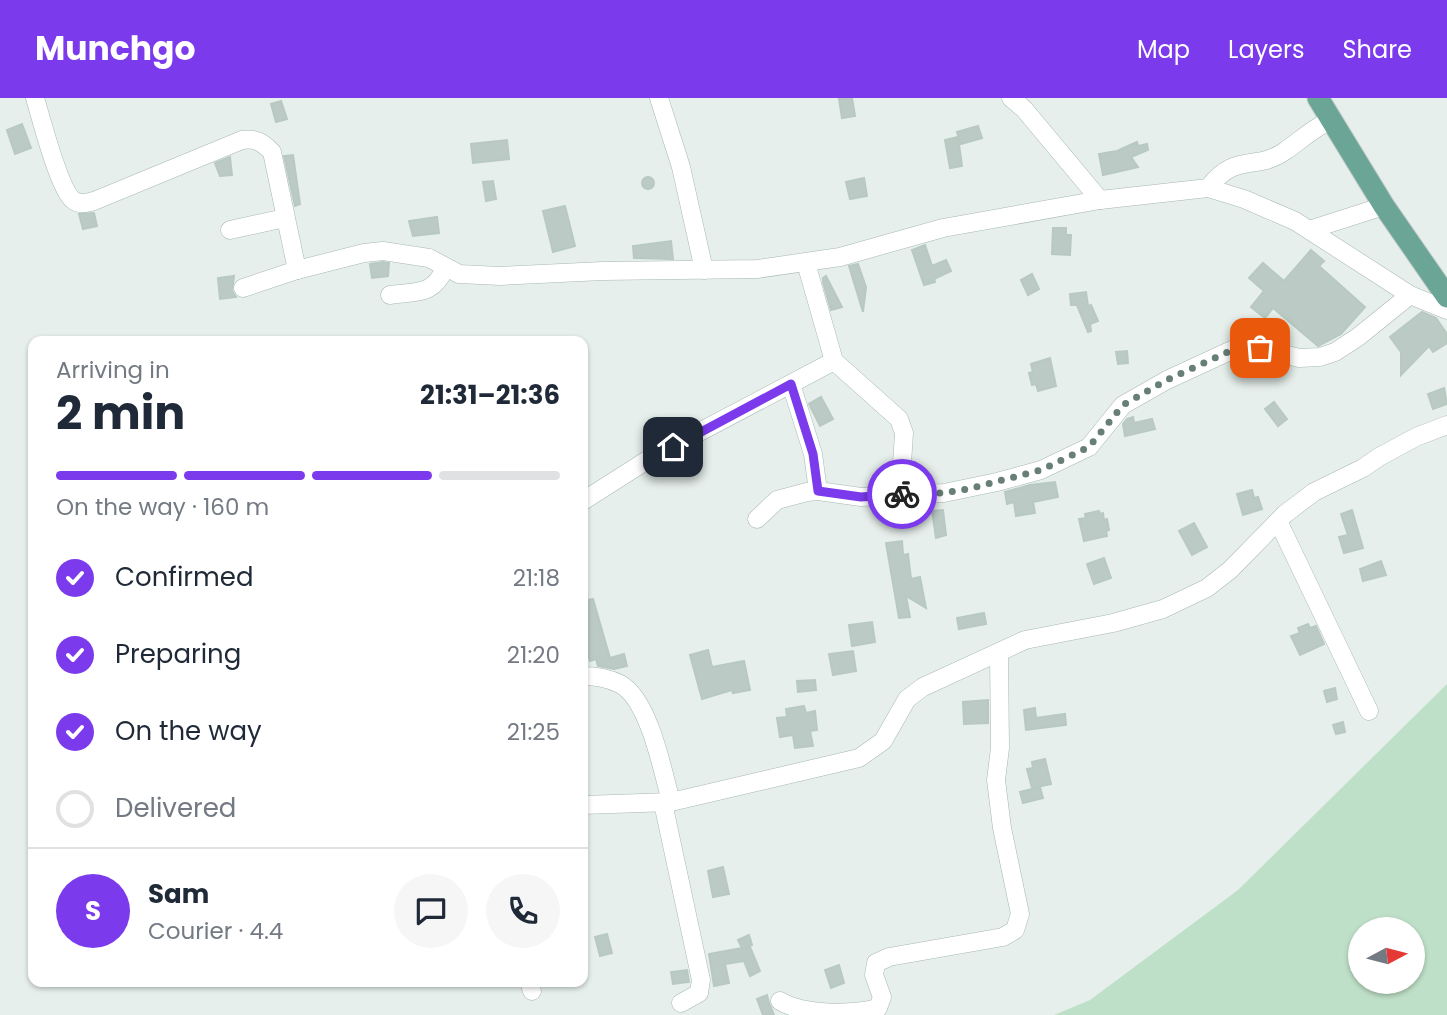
<!DOCTYPE html>
<meta charset="utf-8">
<style>
body{margin:0;font-family:Poppins,sans-serif;background:#f6f6f7;color:#1f2937;height:100vh;display:flex;flex-direction:column;font-size:26px;white-space:nowrap}
*{box-sizing:border-box;margin:0}
p{font-size:23px;color:#747a83}
.icon{flex:none;width:38px;height:38px;fill:none;stroke:currentColor;stroke-width:2;stroke-linecap:round;stroke-linejoin:round}
.map{position:relative;flex:1;overflow:hidden}
.side{position:absolute;left:28px;top:238px;width:560px;height:651px;display:flex;flex-direction:column;background:#fff;border-radius:14px;box-shadow:0 2px 5px #0004}
.side>*{flex:none}
.needle{width:46px;rotate:83deg}
.fabs{position:absolute;left:1348px;top:819px;display:grid;gap:14px}
.fabs a{display:grid;place-items:center;width:77px;height:77px;border-radius:50%;background:#fff;box-shadow:0 2px 5px #0004;font-size:35px}
.pin{position:absolute;display:grid;place-items:center;width:60px;height:60px;color:#fff;margin:-30px;border-radius:14px;box-shadow:0 4px 10px #0006}
.courier{position:absolute;display:grid;place-items:center;width:70px;height:70px;margin:-35px;border:5px solid #7c3aed;border-radius:50%;background:#fff;color:#222;box-shadow:0 2px 9px #0007}
.head em{font-style:normal;font-weight:700}
.head div{display:flex;flex-direction:column-reverse}
.head{display:flex;align-items:center;justify-content:space-between;height:119px;padding:0 28px}
h1{font-size:46px;font-weight:700;line-height:52px}
.bar{display:grid;grid-template-columns:repeat(4,1fr);gap:10px 7px;align-content:center;height:84px;padding:0 28px}
.bar i{height:9px;border-radius:5px;background:#e0e1e3}
.bar .current{background:#7c3aed}
.bar p{grid-column:span 4}
.line{display:flex;align-items:center;gap:18px;padding:0 28px;border-top:2px solid #e0e1e3}
.line div{flex:1}
.round{display:grid;place-items:center;flex:none;width:74px;height:74px;border-radius:37px;background:#f6f6f7}
ol{padding:0 28px;list-style:none}
li{display:flex;align-items:center;gap:21px;height:77px}
li p{margin-inline-start:auto}
li .icon{padding:7px;border-radius:50%;background:#7c3aed;color:#fff;stroke-width:4}
li:last-child{color:#747a83}
li i{width:38px;height:38px;border:4px solid #e0e1e3;border-radius:50%}
header{display:flex;align-items:center;gap:42px;box-sizing:border-box;height:98px;padding:0 35px;background:#7c3aed;color:#fff}
header strong{font-size:33px}
nav{display:flex;gap:38px;margin-inline-start:auto;font-size:24px}
.map>svg:first-child{display:block}
.green{fill:#bfe0c8;fill-rule:evenodd}
.building{fill:#bbcac4;stroke:#b8c9c2;stroke-width:2}
.lines{fill:none;stroke-linecap:round;stroke-linejoin:round}
.minor-casing{stroke:#a8b8b2;stroke-width:19}
.major-casing{stroke:#c2cac8;stroke-width:23}
.minor{stroke:#fff;stroke-width:18}
.major{stroke:#6aa596;stroke-width:21}
.done{stroke:#687f78;stroke-width:7;stroke-dasharray:0 12.6}
.route{stroke:#7c3aed;stroke-width:9}
</style>
<header>
<strong>Munchgo</strong>
<nav><a>Map</a><a>Layers</a><a>Share</a></nav>
</header>
<div class="map">
<svg width="1447" height="917" viewBox="0 0 1447 917">
<rect width="100%" height="100%" fill="#e6efeb"/>
<path class="green" d="M1447 586V917H1054L1090 902 1238 792ZM1360 831H1412V884H1360Z"/>
<g class="building">
<polygon points="845,0 852,0 855,18 842,20 839,1"/>
<polygon points="281,3 287,21 276,24 271,6"/>
<polygon points="22,26 31,50 15,56 7,32"/>
<polygon points="978,28 982,40 961,46 957,34"/>
<polygon points="958,39 962,68 950,70 945,42"/>
<polygon points="507,42 509,61 473,65 471,46"/>
<polygon points="1137,44 1138,48 1147,46 1148,52 1131,59 1138,69 1103,77 1099,56 1117,53"/>
<polygon points="293,57 300,106 295,108 284,58"/>
<polygon points="230,59 232,77 220,78 215,65"/>
<circle cx="648" cy="85" r="6"/>
<polygon points="864,80 867,98 850,101 846,84"/>
<polygon points="493,83 496,101 486,103 483,84"/>
<polygon points="565,108 575,148 553,154 543,113"/>
<polygon points="94,115 97,128 83,131 79,116"/>
<polygon points="437,119 439,135 413,138 409,123"/>
<polygon points="1053,130 1066,130 1066,137 1071,137 1070,157 1052,156"/>
<polygon points="671,143 673,161 634,160 633,148"/>
<polygon points="925,147 932,168 946,162 951,173 934,181 935,184 924,187 912,152"/>
<polygon points="1311,152 1324,163 1319,168 1365,209 1341,236 1318,248 1273,210 1265,220 1251,209 1264,193 1249,180 1263,165 1284,183"/>
<polygon points="383,164 389,165 388,178 372,180 370,166"/>
<polygon points="858,166 866,189 863,214 849,168"/>
<polygon points="1032,176 1039,191 1028,197 1021,182"/>
<polygon points="234,178 232,193 236,199 220,201 218,180"/>
<polygon points="826,178 842,209 831,212 823,184 823,180"/>
<polygon points="1086,194 1088,208 1091,207 1098,223 1090,226 1091,233 1088,234 1077,207 1071,207 1070,196"/>
<polygon points="1422,214 1436,220 1447,236 1447,245 1433,254 1429,248 1401,277 1401,254 1390,239"/>
<polygon points="1127,253 1128,265 1118,266 1116,254"/>
<polygon points="1050,260 1056,288 1038,293 1036,286 1032,287 1029,275 1033,274 1031,266"/>
<polygon points="1444,290 1447,306 1433,311 1428,296"/>
<polygon points="821,299 833,321 820,328 809,306"/>
<polygon points="1274,304 1287,321 1278,328 1265,311"/>
<polygon points="1133,319 1134,325 1152,321 1155,331 1125,338 1123,326 1127,321"/>
<polygon points="1055,384 1058,399 1033,404 1035,415 1016,418 1014,404 1007,406 1005,394 1030,387"/>
<polygon points="1252,392 1254,400 1258,399 1262,411 1243,417 1237,396"/>
<polygon points="943,412 946,437 936,440 932,413"/>
<polygon points="1352,412 1363,450 1344,455 1339,439 1348,437 1341,416"/>
<polygon points="1099,413 1100,416 1103,415 1104,422 1107,421 1109,432 1106,433 1107,438 1084,443 1079,421 1086,420 1085,416"/>
<polygon points="1194,425 1207,449 1192,457 1179,433"/>
<polygon points="902,443 903,457 908,456 911,481 920,479 926,510 906,498 910,519 899,520 886,445"/>
<polygon points="1104,460 1111,480 1094,486 1087,466"/>
<polygon points="1381,463 1386,477 1363,483 1360,471"/>
<polygon points="593,501 610,560 624,556 627,568 614,571 598,568 596,561 590,563 583,537 583,503"/>
<polygon points="984,515 986,526 959,531 957,520"/>
<polygon points="872,524 875,544 852,548 849,527"/>
<polygon points="1308,526 1310,530 1316,528 1324,546 1300,557 1291,538 1300,535 1298,530"/>
<polygon points="708,552 712,569 744,563 750,592 733,595 732,592 702,601 690,557"/>
<polygon points="853,553 856,573 833,577 829,556"/>
<polygon points="815,582 816,592 798,594 797,583"/>
<polygon points="1335,590 1337,601 1327,604 1324,593"/>
<polygon points="988,602 988,625 964,626 963,604"/>
<polygon points="804,608 806,615 815,613 817,632 810,633 813,648 795,650 793,637 780,639 777,620 787,619 786,611"/>
<polygon points="1035,610 1036,620 1065,616 1066,627 1026,632 1024,612"/>
<polygon points="1343,624 1345,634 1336,636 1333,627"/>
<polygon points="1045,661 1051,686 1032,690 1027,671 1033,670 1032,664"/>
<polygon points="1040,689 1043,700 1023,705 1020,694"/>
<polygon points="723,769 729,796 713,799 708,773"/>
<polygon points="607,836 612,855 600,858 595,839"/>
<polygon points="749,837 752,847 745,850 750,849 760,873 750,878 744,863 725,866 729,885 714,888 709,856 742,850 738,842"/>
<polygon points="839,867 844,885 831,890 825,872"/>
<polygon points="687,872 689,884 673,886 671,874"/>
<polygon points="767,897 769,905 774,917 763,917 757,901"/>
</g>
<g class="lines">
<defs>
<g id="minor">
<path d="M35 0C41 20 59 91 73 102 79 107 87 105 94 103L242 42C256 40 262 44 272 54L297 172 364 155 383 153 429 160 459 176 500 178 603 173 757 171 840 159 943 130 1100 102 1208 90C1237 53 1255 74 1285 53 1301 42 1313 30 1331 22"/>
<polyline points="659,0 681,69 704,172"/>
<polyline points="1011,0 1024,11 1100,102"/>
<polyline points="1208,90 1244,101 1295,123 1410,197 1447,212"/>
<polyline points="230,132 285,120"/>
<polyline points="1309,132 1384,108"/>
<polyline points="806,165 834,263 899,321 904,335 900,396"/>
<polyline points="243,190 297,172"/>
<path d="M390 197C417 193 433 198 445 170"/>
<polyline points="791,286 813,356 818,393"/>
<polyline points="583,403 652,359 834,263"/>
<polyline points="757,421 777,402 807,394 818,393 861,399 944,395 997,384 1041,372 1089,349 1123,307 1167,282 1232,252 1260,250 1299,260 1320,259 1335,254 1358,239 1410,197"/>
<polyline points="1278,423 1369,613"/>
<path d="M583 578C595 578 608 580 620 586 649 601 663 674 671 704"/>
<polyline points="663,705 701,882 699,895 681,905"/>
<polyline points="583,707 671,704 859,660 883,643 907,601 923,589 1025,542 1113,525 1163,511 1207,490 1230,472 1285,416 1314,394 1363,370 1379,359 1416,339 1447,327"/>
<polyline points="529,884 532,893"/>
<path d="M780 903C804 917 851 917 878 910L882 899 874 877 876 865 889 859 1003 839 1015 832 1020 816 1002 730 996 682 1000 650 999 555"/>
</g>
<polyline id="major" points="1318,0 1384,108 1447,199"/>
</defs>
<use href="#minor" class="minor-casing"/>
<use href="#major" class="major-casing"/>
<use href="#minor" class="minor"/>
<use href="#major" class="major"/>
</g>
<g class="lines">
<polyline class="done" points="902,396 944,395 968,391 1041,372 1089,349 1123,307 1167,282 1232,252 1260,250"/>
<polyline class="route" points="673,349 791,286 813,356 818,393 861,399 902,396"/>
</g>
</svg>
<div class="fabs">
<a><svg class="needle" viewBox="-14 -14 28 28"><path d="M0-13l5 13h-10z" fill="#e53935"/><path d="M0 13l5-13h-10z" fill="#747a83"/></svg></a>
</div>
<div class="pin" style="left:1260px;top:250px;background:#ea580c"><svg class="icon" aria-label="bag" viewBox="0 0 24 24"><path d="M5 8h14l-1 12H6zM9 8a3 3 0 0 1 6 0"/></svg></div>
<div class="pin" style="left:673px;top:349px;background:#1f2937"><svg class="icon" aria-label="home" viewBox="0 0 24 24"><path d="M3 11l9-7 9 7M6 9v11h12V9"/></svg></div>
<div class="courier" style="left:902px;top:396px"><svg class="icon" aria-label="bike" viewBox="0 0 24 24"><circle cx="6" cy="16" r="4"/><circle cx="18" cy="16" r="4"/><path d="M6 16l4-8h5l3 8M10 8l3 8H6M13 5h3"/></svg></div>
<section class="side">
<div class="head"><div><h1>2 min</h1><p>Arriving in</p></div><em>21:31–21:36</em></div>
<div class="bar"><i class="current"></i><i class="current"></i><i class="current"></i><i></i><p>On the way · 160 m</p></div>
<ol>
<li><svg class="icon" aria-label="check" viewBox="0 0 24 24"><path d="M5 12l5 5 9-10"/></svg>Confirmed<p>21:18</p></li>
<li><svg class="icon" aria-label="check" viewBox="0 0 24 24"><path d="M5 12l5 5 9-10"/></svg>Preparing<p>21:20</p></li>
<li><svg class="icon" aria-label="check" viewBox="0 0 24 24"><path d="M5 12l5 5 9-10"/></svg>On the way<p>21:25</p></li>
<li><i></i>Delivered</li>
</ol>
<div class="line" style="height:126px"><b class="round" style="background:#7c3aed;color:#fff">S</b><div><b>Sam</b><p>Courier · 4.4</p></div><a class="round"><svg class="icon" aria-label="chat" viewBox="0 0 24 24"><path d="M4 5h16v11H9l-5 4z"/></svg></a><a class="round"><svg class="icon" aria-label="phone" viewBox="0 0 24 24"><path d="M5 4h4l2 5-3 2q2 4 5 5l2-3 5 2v4C11 20 4 13 5 4z"/></svg></a></div>
</section>
</div>
